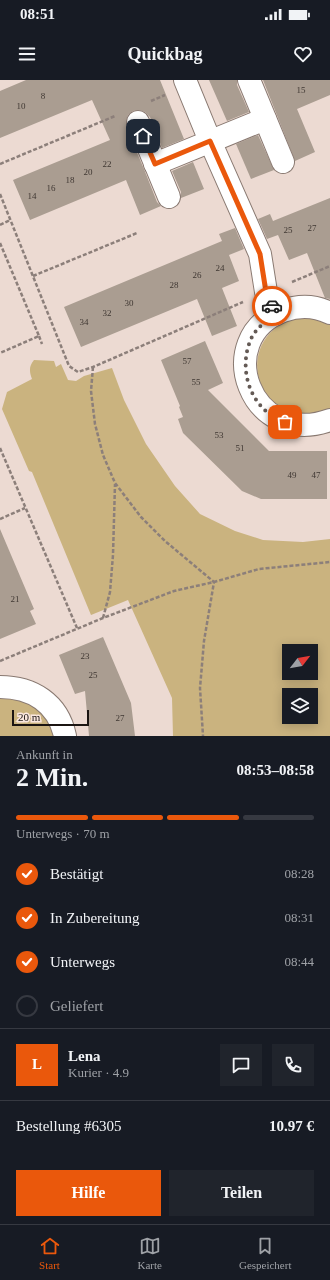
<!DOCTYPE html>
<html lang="de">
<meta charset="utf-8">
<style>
body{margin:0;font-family:Georgia,serif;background:#20242c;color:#f1f3f6;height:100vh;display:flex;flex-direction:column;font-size:15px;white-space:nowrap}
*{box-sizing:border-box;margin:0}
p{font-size:13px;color:#9ea1a6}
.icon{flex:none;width:22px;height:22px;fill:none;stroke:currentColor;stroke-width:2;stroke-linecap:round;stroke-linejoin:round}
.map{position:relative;height:656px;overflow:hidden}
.side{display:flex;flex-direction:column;background:#171b24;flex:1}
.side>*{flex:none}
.needle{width:26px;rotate:59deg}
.controls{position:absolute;left:282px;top:564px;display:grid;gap:8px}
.controls a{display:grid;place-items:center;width:36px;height:36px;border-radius:0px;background:#171b24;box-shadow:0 2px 10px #0003;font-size:20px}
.scale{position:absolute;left:12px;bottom:10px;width:77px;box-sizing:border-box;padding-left:4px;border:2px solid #1b1512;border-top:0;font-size:11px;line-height:14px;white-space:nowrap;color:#1b1512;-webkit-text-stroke:3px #fae7df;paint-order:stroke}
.pin{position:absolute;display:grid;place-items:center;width:34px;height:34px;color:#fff;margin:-17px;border-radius:8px;box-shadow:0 2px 6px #0006}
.courier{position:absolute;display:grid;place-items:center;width:40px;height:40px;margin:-20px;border:3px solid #ea580c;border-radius:50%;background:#fff;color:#222;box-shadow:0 1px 5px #0007}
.summary em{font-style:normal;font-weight:700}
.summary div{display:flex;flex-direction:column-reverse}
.summary{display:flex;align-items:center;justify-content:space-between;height:68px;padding:0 16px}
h1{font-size:26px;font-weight:700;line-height:30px}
.bar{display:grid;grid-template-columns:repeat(4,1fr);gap:6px 4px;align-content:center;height:48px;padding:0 16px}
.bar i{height:5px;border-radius:3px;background:#363941}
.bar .selected{background:#ea580c}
.bar p{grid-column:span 4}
.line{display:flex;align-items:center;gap:10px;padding:0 16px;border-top:1px solid #363941}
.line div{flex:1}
.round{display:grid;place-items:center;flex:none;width:42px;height:42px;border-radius:0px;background:#20242c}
ol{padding:0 16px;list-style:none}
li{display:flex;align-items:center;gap:12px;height:44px}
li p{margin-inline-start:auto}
li .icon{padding:4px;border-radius:50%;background:#ea580c;color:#fff;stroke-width:4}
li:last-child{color:#9ea1a6}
li i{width:22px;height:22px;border:2px solid #363941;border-radius:50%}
.button{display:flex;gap:8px;margin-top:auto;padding:8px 16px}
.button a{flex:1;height:46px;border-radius:0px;background:#ea580c;color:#fff;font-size:16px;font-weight:700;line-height:46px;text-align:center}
.button a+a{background:#20242c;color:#f1f3f6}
.status{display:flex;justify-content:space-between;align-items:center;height:28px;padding:0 20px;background:#171b24;direction:ltr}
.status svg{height:11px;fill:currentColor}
header{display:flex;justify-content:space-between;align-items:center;height:52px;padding:0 16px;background:#171b24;font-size:18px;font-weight:700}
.tab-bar{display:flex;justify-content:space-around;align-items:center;height:56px;border-top:1px solid #363941;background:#171b24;font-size:11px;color:#9ea1a6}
.tab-bar a{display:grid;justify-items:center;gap:2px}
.tab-bar .selected{color:#ea580c}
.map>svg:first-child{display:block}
.green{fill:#cab37f;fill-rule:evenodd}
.building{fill:#aa9d91}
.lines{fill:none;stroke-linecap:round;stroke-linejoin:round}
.minor-casing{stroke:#897971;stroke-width:24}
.path{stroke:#8c7f7a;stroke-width:2.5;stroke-dasharray:4 2;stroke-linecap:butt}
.minor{stroke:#fff;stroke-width:22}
.done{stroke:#645a55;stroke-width:4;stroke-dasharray:0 7.2}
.route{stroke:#ea580c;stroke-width:5}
.labels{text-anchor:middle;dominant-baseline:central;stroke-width:4;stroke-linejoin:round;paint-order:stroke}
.number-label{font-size:9px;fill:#3f3732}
</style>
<div class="status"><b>08:51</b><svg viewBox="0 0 49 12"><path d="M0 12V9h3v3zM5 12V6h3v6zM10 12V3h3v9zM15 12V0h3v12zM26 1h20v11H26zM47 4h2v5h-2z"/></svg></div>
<header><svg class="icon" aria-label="menu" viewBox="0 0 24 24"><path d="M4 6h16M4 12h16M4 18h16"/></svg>Quickbag<svg class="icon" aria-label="heart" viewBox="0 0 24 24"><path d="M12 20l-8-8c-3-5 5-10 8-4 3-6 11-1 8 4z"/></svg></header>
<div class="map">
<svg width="330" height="656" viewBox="0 0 330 656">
<rect width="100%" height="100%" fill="#ecdad2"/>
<g class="green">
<path d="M304 237 320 240 330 245V329C325 331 320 333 316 334 270 344 239 289 269 254 274 249 281 243 289 240 294 239 299 238 304 237Z"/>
<path d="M34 280 54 281 56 287 61 284 68 300 76 301 84 296 112 288 124 320 146 364 175 406 200 434 235 451 263 460 303 462 330 459V656H173L172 618 128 520 91 535 32 392 29 391 2 329 7 312 32 299C29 291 29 286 34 280ZM289 571H311V593H289ZM289 615H311V637H289Z"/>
<path d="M0 616C10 618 21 619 31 623 41 627 52 645 54 656H0Z"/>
</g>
<g class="building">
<polygon points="26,0 160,0 184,59 162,68 150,37 145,32 139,30 133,31 128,35 126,41 126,47 144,89 157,122 161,126 140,135 126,100 30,140 13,100 110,60 92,20 0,58 0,11"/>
<polygon points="209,0 237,0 237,5 249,32 227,41"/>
<polygon points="263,0 330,0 330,15 297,29 315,72 295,81"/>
<polygon points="258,55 274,90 251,99 236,64"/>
<polygon points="193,82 204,109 181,118 181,112 172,91"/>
<polygon points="330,118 330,219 325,218 307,173 289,180 278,155 267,159 258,139 270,134 273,141"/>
<polygon points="235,148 244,169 229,175 239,201 222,208 237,246 212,256 197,219 81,267 64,227 222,161 219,154"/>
<polygon points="205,261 223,303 208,310 269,371 327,371 327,419 261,419 242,411 183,353 178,339 183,337 179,327 180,326 161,280"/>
<polygon points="0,449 34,529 30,531 36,544 0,559"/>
<polygon points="103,557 131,623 135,656 89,656 85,611 75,614 59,575"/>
</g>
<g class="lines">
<defs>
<g id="minor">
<polyline points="185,0 210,61 260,174 266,212 276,234"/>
<polyline points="249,0 283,82"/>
<polyline points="138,42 169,117"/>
<polyline points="155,84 265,39"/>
<path d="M330 233C314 225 299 225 283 231 211 258 250 369 330 340"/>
<path d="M0 607C32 607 58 623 65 656"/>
</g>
</defs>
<use href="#minor" class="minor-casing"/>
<g class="path">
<polyline points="151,21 165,15"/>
<polyline points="0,84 115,36"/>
<polyline points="0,114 69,286 78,292 93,287 243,222"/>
<polyline points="0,145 10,140"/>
<polyline points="0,163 39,256 0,273"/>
<polyline points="33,196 137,153"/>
<polyline points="292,202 330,186"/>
<polyline points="39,256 42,264"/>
<polyline points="93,287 91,311 95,344 103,375 115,403 141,437 165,461 214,502 204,561 200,608 203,656"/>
<polyline points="0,368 77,548"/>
<polyline points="0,439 25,428"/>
<polyline points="103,538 110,512 113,475 115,404"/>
<polyline points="0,581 103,538 174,511 214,502 259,489 330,482"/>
</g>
<use href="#minor" class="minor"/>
</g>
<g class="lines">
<path class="done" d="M272 226 276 234C267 240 259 246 253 255 241 277 244 306 260 325 266 333 276 338 285 342"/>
<polyline class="route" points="143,56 155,84 210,61 260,174 266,212 272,226"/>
</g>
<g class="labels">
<g class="number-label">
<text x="301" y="10">15</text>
<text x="43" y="16">8</text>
<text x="21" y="26">10</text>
<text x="107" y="84">22</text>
<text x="88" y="92">20</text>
<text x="70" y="100">18</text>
<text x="51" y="108">16</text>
<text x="32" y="116">14</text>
<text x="312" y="148">27</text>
<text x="288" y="150">25</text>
<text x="220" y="188">24</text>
<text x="197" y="195">26</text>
<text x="174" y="205">28</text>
<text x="129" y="223">30</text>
<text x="107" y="233">32</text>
<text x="84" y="242">34</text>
<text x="187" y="281">57</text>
<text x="196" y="302">55</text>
<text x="219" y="355">53</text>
<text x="240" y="368">51</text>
<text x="292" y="395">49</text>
<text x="316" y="395">47</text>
<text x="15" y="519">21</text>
<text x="85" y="576">23</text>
<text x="93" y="595">25</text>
<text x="120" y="638">27</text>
</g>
</g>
</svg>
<div class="controls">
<a><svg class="needle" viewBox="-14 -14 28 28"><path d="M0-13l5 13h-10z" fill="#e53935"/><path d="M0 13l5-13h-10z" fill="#9ea1a6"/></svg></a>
<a><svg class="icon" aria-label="layers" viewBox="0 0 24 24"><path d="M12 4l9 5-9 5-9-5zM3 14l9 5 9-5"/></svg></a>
</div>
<div class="scale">20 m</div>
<div class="pin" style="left:285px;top:342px;background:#ea580c"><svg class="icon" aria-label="bag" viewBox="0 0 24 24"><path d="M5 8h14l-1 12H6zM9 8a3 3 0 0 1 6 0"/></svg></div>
<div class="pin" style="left:143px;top:56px;background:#1f2937"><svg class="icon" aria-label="home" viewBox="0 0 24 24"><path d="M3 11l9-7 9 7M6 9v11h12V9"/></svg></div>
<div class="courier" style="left:272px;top:226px"><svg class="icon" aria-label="car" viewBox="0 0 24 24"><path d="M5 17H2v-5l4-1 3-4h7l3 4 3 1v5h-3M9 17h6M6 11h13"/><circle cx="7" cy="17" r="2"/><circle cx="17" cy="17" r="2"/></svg></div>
</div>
<section class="side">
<div class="summary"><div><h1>2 Min.</h1><p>Ankunft in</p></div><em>08:53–08:58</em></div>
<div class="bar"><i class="selected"></i><i class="selected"></i><i class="selected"></i><i></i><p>Unterwegs · 70 m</p></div>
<ol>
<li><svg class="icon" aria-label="check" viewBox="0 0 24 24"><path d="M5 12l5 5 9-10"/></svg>Bestätigt<p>08:28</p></li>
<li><svg class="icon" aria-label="check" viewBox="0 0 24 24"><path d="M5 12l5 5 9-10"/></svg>In Zubereitung<p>08:31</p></li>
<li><svg class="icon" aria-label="check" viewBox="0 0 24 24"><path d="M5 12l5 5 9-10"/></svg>Unterwegs<p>08:44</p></li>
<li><i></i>Geliefert</li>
</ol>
<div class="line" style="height:72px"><b class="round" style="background:#ea580c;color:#fff">L</b><div><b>Lena</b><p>Kurier · 4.9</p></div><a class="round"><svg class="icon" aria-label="chat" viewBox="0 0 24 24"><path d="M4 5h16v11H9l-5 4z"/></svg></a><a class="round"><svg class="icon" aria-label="phone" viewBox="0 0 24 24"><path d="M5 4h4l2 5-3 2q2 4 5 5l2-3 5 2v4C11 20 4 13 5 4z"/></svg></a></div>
<div class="line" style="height:52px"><div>Bestellung #6305</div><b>10.97 €</b></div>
<div class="button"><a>Hilfe</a><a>Teilen</a></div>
</section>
<nav class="tab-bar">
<a class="selected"><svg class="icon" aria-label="home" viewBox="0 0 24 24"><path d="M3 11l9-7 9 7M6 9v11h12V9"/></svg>Start</a>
<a><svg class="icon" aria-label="map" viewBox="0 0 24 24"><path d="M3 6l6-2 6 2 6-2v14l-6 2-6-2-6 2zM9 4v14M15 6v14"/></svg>Karte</a>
<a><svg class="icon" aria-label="saved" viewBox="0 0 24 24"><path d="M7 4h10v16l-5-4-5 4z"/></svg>Gespeichert</a>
</nav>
